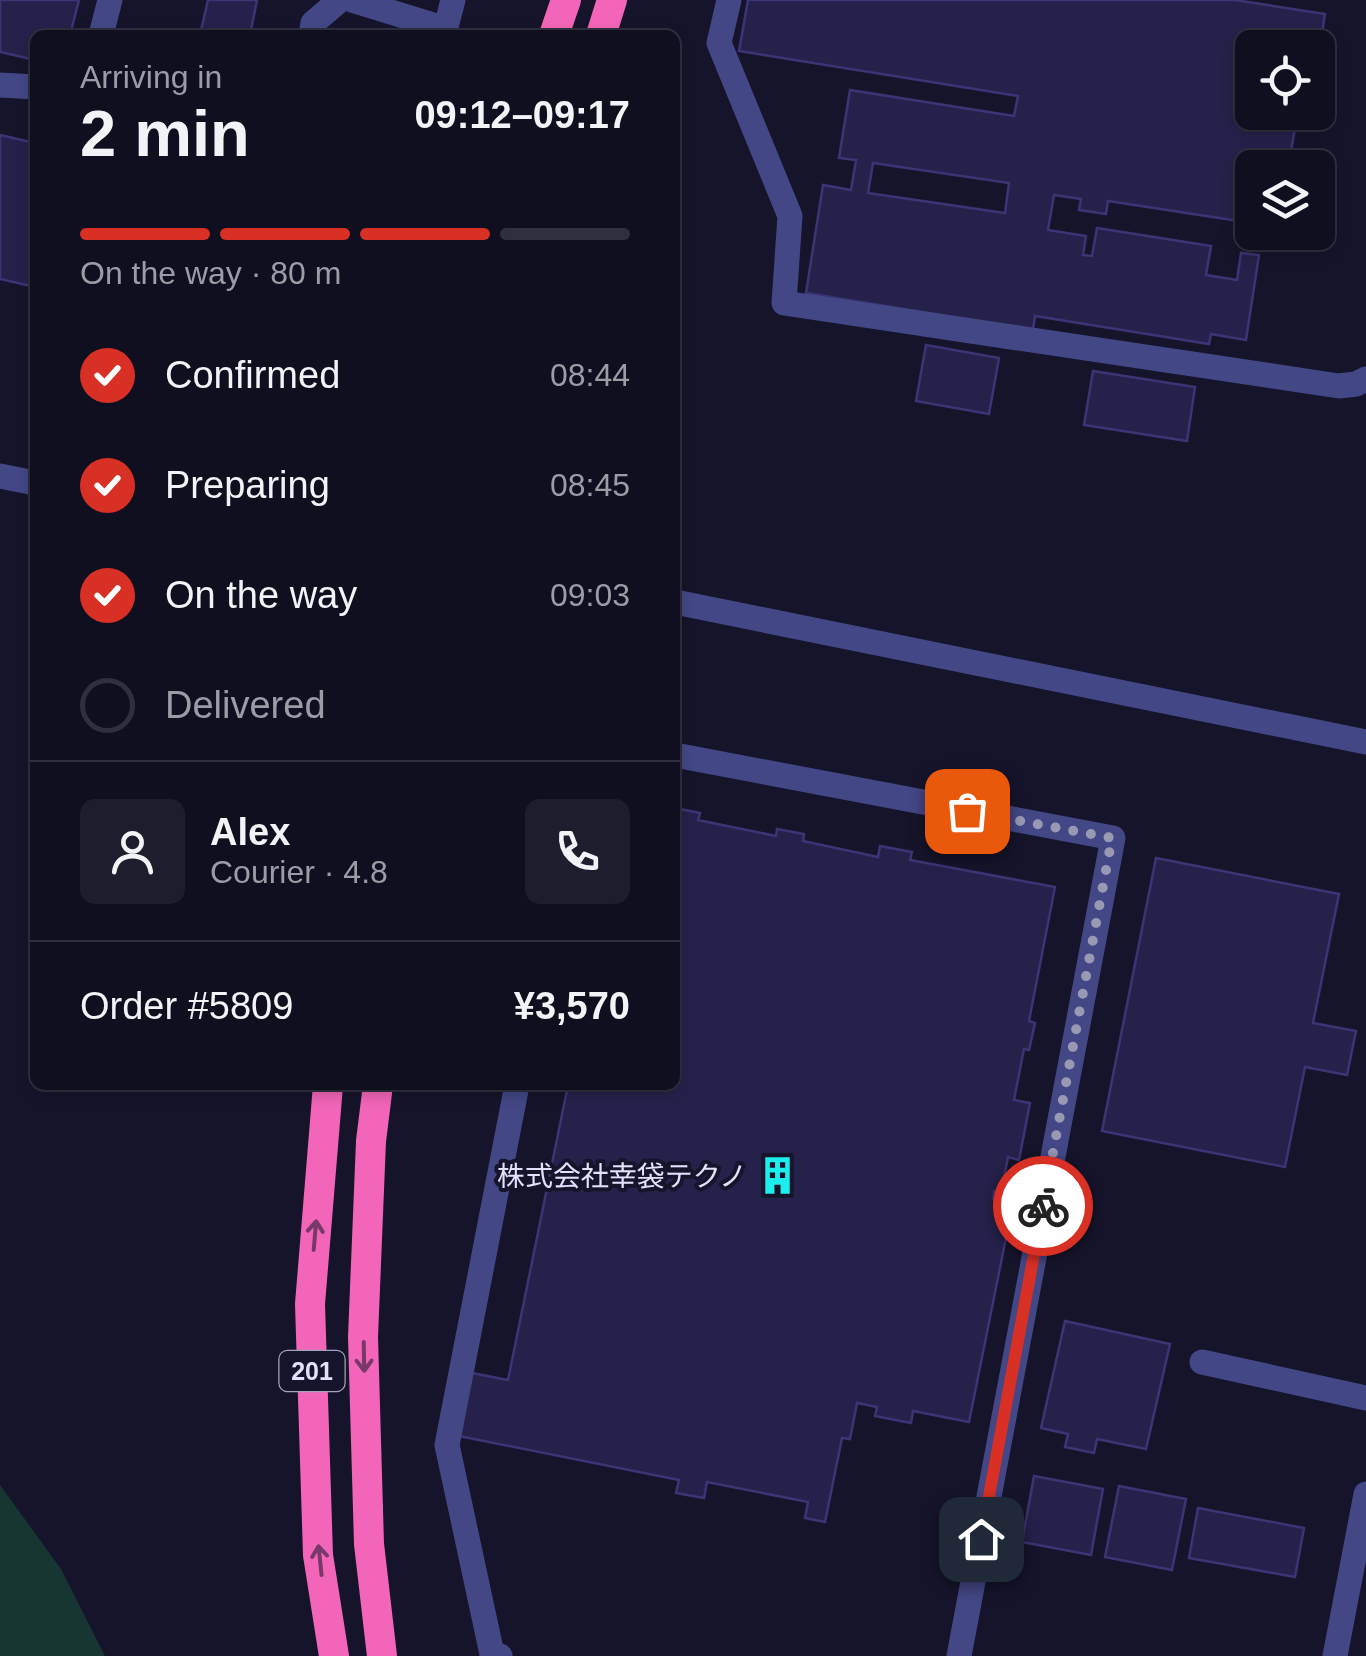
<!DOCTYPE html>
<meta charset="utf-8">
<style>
body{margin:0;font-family:Arial,"Noto Sans JP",sans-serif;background:#1e1d2d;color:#f1f3f6;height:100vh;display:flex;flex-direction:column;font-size:38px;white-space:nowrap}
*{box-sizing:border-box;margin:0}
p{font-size:32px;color:#9c9ca5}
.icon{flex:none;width:55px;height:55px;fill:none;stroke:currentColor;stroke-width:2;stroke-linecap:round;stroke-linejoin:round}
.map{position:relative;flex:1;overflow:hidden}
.panel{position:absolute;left:30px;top:30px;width:650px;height:1060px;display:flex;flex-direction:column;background:#100f20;border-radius:15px;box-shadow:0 5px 15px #0003,0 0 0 2px #302f3e}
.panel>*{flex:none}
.fabs{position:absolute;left:1235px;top:30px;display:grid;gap:20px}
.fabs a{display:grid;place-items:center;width:100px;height:100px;border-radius:15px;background:#100f20;box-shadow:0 5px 15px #0003,0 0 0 2px #302f3e;font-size:50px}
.pin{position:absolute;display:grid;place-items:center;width:85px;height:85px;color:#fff;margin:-42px;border-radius:20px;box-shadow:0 5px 15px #0006}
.courier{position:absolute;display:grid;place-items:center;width:100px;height:100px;margin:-50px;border:8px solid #d93025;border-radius:50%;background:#fff;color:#222;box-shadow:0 2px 12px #0007}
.headline em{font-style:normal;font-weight:700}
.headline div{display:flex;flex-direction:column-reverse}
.headline{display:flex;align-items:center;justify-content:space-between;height:170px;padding:0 50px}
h1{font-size:65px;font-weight:700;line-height:75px}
.bar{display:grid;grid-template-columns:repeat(4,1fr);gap:15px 10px;align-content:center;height:120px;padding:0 50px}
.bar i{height:12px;border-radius:8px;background:#302f3e}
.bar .active{background:#d93025}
.bar p{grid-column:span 4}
.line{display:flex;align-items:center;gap:25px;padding:0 50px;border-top:2px solid #302f3e}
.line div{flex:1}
.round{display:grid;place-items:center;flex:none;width:105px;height:105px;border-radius:15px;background:#1e1d2d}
ol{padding:0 50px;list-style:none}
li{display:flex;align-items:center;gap:30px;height:110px}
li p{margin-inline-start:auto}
li .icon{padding:10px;border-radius:50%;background:#d93025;color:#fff;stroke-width:4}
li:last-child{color:#9c9ca5}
li i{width:55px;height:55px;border:5px solid #302f3e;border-radius:50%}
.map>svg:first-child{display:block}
.green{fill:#173531}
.building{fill:#25214b;stroke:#3b3575;stroke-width:2.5;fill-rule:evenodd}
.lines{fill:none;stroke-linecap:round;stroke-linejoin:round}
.minor{stroke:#434786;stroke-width:25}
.highway{stroke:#f365b8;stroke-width:30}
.oneway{stroke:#79386a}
.done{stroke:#9a99b4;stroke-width:10;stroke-dasharray:0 18}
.route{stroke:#d93025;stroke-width:12}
.labels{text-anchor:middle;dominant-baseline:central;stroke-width:8;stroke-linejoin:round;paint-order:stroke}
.shield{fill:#15142b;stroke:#a4a3be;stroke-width:2.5}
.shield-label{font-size:25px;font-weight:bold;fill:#e1e0fd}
.poi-label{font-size:28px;fill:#e1e0fd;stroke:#15142b;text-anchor:end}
</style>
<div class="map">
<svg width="1366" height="1656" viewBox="0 0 1366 1656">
<rect width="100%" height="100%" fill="#15142b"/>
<polygon class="green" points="0,1485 61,1569 105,1656 0,1656"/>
<g class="building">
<polygon points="0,0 79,0 70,35 35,35 35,60 0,52"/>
<polygon points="208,0 257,0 250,35 200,35"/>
<path d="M748 0H1235L1325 14 1318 60V48H1252V112H1309L1306 128 1295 129 1289 161 1334 168 1323 234 1313 232H1318V168H1252V223L1108 201 1106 214 1079 210 1081 199 1054 195 1048 230 1086 236 1083 255 1092 256 1097 228 1211 246 1206 275 1237 280 1241 253 1259 255 1246 340 1211 334 1209 344 1035 316 1033 330 806 293 823 185 851 190 856 160 839 158 850 90 1014 116 1018 96 739 51ZM873 163 1009 183 1005 213 868 193Z"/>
<polygon points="0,135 35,143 35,287 0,279"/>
<polygon points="926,345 999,358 989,414 916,401"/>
<polygon points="1093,371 1195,387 1187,441 1084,425"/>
<polygon points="675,808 700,813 698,820 776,836 777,829 804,834 803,841 878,857 880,846 912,852 910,860 1055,887 1029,1021 1035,1023 1029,1050 1024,1049 1014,1100 1030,1103 1019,1160 1008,1157 1001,1193 994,1191 993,1199 1013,1203 969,1422 913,1411 911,1423 875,1416 877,1407 857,1403 850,1439 842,1438 825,1522 805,1518 808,1502 707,1482 704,1498 676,1493 679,1480 459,1436 472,1373 508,1380 568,1085 675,1085"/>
<polygon points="1156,858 1339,894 1313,1023 1356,1031 1347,1075 1305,1067 1285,1167 1102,1131"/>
<polygon points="1065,1321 1170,1344 1146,1449 1097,1439 1094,1453 1065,1447 1068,1434 1041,1428"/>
<polygon points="1034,1476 1103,1489 1091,1555 1022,1542"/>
<polygon points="1119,1486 1186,1499 1172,1570 1105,1557"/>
<polygon points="1198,1508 1304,1528 1295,1577 1189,1558"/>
</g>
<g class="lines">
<g class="minor">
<polyline points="352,0 446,29"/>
<polyline points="729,0 719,43 790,216 784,303 1339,386 1356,384 1366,379"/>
<polyline points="101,35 110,0"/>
<polyline points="311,35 313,23 340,0"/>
<polyline points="444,35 453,0"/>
<polyline points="0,85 35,87"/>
<polyline points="0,476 35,483"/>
<polyline points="675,602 1366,742"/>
<polyline points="675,755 1113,838 959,1656"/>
<polyline points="1202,1362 1366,1398"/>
<polyline points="500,1656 492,1654 447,1445 517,1085"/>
<polyline points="1335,1656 1366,1494"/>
</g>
<g class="highway">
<polyline points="554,35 566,0"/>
<polyline points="601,35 612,0"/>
<polyline points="328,1085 310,1304 318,1555 334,1656"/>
<polyline points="378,1085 371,1141 363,1337 369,1544 382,1656"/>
</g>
</g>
<defs><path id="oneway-shaft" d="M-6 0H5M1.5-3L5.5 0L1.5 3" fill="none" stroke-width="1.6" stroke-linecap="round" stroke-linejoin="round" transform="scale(2.5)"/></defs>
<g class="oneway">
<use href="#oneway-shaft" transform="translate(315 1235) rotate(-85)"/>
<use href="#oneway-shaft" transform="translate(364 1357) rotate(89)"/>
<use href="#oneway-shaft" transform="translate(320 1560) rotate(-96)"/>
</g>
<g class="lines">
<polyline class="done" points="967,811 1112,838 1043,1206"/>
<polyline class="route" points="981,1539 1043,1206"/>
</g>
<defs>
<symbol id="building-bare" viewBox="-9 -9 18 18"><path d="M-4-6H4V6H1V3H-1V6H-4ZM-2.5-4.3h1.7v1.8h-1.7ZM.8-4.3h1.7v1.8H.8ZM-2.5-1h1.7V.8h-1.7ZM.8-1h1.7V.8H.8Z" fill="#1beeed" stroke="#15142b" stroke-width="2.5" paint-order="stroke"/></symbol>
</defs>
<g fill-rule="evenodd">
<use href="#building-bare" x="750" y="1148" width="55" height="55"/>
</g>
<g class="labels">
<rect class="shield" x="279.5" y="1351" width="65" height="40" rx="8"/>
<g class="shield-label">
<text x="312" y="1371">201</text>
</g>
<g class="poi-label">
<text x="747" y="1176">株式会社幸袋テクノ</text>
</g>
</g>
</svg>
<div class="fabs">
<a><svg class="icon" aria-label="locate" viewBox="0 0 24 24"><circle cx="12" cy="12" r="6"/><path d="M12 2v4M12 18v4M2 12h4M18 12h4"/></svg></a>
<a><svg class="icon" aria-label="layers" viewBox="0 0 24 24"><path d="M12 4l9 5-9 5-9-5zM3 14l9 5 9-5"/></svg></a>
</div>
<div class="pin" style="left:967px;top:811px;background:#ea580c"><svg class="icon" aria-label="bag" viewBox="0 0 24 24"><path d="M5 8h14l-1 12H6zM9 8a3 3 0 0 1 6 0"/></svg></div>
<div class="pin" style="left:981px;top:1539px;background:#1f2937"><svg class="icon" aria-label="home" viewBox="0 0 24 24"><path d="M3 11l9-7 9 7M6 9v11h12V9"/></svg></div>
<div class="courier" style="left:1043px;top:1206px"><svg class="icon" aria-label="bike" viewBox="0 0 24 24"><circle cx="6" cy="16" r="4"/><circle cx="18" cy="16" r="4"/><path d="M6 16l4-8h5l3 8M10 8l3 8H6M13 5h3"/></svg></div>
<section class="panel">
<div class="headline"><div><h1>2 min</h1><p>Arriving in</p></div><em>09:12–09:17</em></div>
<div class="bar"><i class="active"></i><i class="active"></i><i class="active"></i><i></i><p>On the way · 80 m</p></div>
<ol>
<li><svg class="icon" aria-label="check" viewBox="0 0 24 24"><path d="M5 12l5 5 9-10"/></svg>Confirmed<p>08:44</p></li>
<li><svg class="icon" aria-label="check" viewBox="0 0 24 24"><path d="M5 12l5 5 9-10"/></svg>Preparing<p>08:45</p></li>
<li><svg class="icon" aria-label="check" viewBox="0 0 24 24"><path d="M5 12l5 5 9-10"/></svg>On the way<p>09:03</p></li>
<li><i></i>Delivered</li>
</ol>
<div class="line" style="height:180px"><a class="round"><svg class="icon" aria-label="person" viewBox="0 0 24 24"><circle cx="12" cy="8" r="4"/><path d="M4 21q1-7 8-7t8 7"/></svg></a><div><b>Alex</b><p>Courier · 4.8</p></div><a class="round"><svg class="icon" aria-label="phone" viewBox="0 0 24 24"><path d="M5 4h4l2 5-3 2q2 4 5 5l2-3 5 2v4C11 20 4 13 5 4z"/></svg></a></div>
<div class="line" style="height:130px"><div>Order #5809</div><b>¥3,570</b></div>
</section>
</div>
